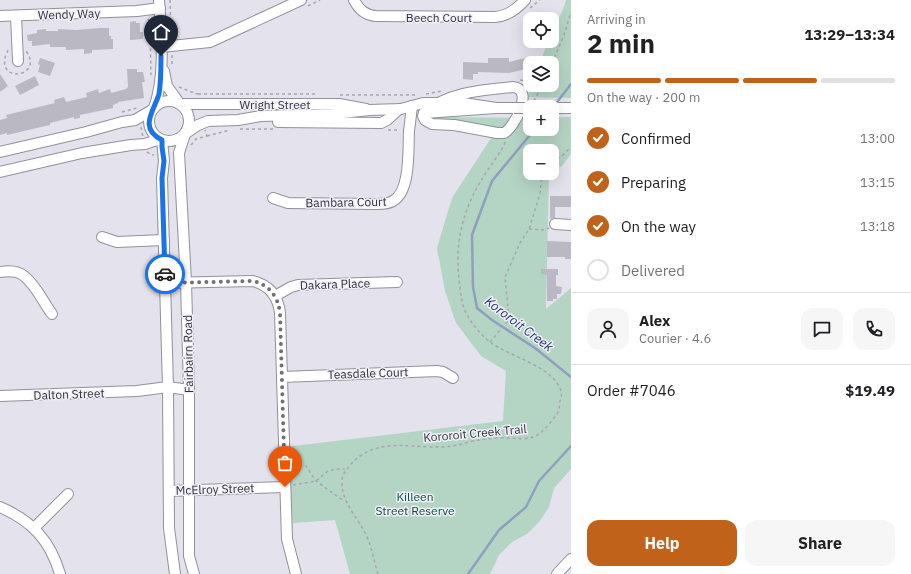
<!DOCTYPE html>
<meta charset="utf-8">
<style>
body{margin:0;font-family:"IBM Plex Sans",sans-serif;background:#f6f6f6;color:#202124;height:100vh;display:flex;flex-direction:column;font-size:15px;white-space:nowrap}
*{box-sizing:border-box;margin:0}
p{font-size:13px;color:#757577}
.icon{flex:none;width:22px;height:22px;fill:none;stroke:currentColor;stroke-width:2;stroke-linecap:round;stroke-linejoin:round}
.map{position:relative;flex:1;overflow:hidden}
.sheet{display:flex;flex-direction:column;background:#fff;width:340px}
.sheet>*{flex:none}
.controls{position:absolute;left:523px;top:12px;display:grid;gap:8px}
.controls a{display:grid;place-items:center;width:36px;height:36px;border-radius:8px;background:#fff;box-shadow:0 4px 16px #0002;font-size:20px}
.pin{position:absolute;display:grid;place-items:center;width:34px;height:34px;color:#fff;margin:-41px -17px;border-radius:50% 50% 50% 0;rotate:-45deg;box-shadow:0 0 4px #0007}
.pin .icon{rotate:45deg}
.courier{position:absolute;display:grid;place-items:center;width:40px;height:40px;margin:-20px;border:3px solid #1a73e8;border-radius:50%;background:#fff;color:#222;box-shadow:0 1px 5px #0007}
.head em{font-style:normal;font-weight:800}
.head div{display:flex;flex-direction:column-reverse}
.head{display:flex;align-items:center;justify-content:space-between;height:68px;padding:0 16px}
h1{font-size:26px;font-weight:800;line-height:30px}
.bar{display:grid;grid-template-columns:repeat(4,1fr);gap:6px 4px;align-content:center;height:48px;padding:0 16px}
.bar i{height:5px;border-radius:3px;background:#e0e0e0}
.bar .current{background:#c06219}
.bar p{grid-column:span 4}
.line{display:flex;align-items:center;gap:10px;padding:0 16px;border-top:1px solid #e0e0e0}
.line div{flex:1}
.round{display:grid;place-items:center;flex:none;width:42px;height:42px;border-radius:12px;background:#f6f6f6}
ol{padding:0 16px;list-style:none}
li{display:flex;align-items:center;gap:12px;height:44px}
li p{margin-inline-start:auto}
li .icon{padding:4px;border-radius:50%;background:#c06219;color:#fff;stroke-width:4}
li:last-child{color:#757577}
li i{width:22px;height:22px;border:2px solid #e0e0e0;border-radius:50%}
.action{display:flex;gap:8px;margin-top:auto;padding:8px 16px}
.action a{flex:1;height:46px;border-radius:12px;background:#c06219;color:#fff;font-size:16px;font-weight:800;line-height:46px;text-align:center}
.action a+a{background:#f6f6f6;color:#202124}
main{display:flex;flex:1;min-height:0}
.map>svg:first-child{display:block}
.green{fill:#b4d4c4}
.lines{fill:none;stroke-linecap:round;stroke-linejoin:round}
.stream{stroke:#909fbe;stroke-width:2.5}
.building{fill:#b9b8c3}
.minor-casing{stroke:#91919b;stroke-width:12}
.path{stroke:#a7a6af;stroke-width:1.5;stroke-dasharray:3 3;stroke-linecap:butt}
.minor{stroke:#fff;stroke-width:10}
.minor-bridge-casing{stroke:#91919b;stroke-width:12;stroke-linecap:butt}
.minor-bridge{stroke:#fff;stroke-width:10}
.done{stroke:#717077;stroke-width:4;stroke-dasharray:0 7.2}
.route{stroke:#1a73e8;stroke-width:5}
.labels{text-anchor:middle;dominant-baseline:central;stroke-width:3;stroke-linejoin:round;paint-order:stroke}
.street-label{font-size:12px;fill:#333237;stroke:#f0effa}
.park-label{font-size:12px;fill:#045038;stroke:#f0effa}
.water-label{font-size:13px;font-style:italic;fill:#253863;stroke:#f0effa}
</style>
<main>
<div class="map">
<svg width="571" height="574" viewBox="0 0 571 574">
<rect width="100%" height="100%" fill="#e3e2ed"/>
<g class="green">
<path d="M566 0H571V98L528 97 530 85H552V63H539L549 41H552C552 26 563 14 566 0Z"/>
<polygon points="433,117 530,118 530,129 552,129 552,118 571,117 571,154 561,167 552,167 552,151 530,151 530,173 549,173 546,309 571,288 571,469 554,488 549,507 540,521 527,534 512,542 499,555 490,574 350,574 335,520 293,523 285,447 503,421 506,371 481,356 456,323 445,291 437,248 452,198 497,129 431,120"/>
</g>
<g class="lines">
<g class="stream">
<polyline points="554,106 571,84"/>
<polyline points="535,129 492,181 472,235 473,287 477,308 492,320 535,348 571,377"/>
<polyline points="468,574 499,530 526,507 539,481 571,446"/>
</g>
</g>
<g class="building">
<polygon points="136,21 136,23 140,23 140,32 143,32 143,39 130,40 130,22"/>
<polygon points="100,28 109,28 109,36 111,36 111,39 113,39 113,49 92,50 92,53 84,54 84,49 66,50 66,47 50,47 50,44 32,46 32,41 28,41 27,35 37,33 37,30 46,29 46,31 58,31 58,29 76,30"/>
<polygon points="533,56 535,63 530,63 530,68 509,73 478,72 478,74 473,74 473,80 463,79 463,62 488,63 488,58 509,58 509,62"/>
<polygon points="40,58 55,63 50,76 38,72 40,65 38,64"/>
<polygon points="127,69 137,69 137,72 143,72 145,82 142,82 144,98 118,102 118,103 113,105 113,108 80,115 80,118 74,119 74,117 50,123 50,125 41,127 7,135 7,133 0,135 0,120 7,118 6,115 55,103 54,100 64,97 66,102 87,97 86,93 98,89 99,93 110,89 111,93 126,89 128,87"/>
<polygon points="0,74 8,86 0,92"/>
<polygon points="35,76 39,85 20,95 15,86"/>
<polygon points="550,196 571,196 571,207 555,207 555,218 550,219"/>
<polygon points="547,241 571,242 571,259 565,259 565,257 547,257"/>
<polygon points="541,269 558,269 558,275 556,275 556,286 562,287 561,294 557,294 557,299 553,299 553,301 547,301 547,275 541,274"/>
</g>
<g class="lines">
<defs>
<g id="minor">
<path d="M354 0C359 10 365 15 376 16L495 17C508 16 517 9 525 0"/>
<polyline points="0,16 137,11 160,8"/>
<polyline points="16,16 18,61"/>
<polyline points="161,47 210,42 301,0"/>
<polyline points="164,71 167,86 179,103"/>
<path d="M513 87C535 89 514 128 504 133H497L454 125 432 124 425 120 423 116 424 113C447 92 483 90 513 87Z"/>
<circle cx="169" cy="121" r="20"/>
<polyline points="181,104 339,104 366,109"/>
<path d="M154 108C166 74 161 35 159 0"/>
<polyline points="552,108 571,108"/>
<polyline points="424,113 496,108 514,108"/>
<polyline points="278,122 381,123 387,120 399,109"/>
<polyline points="186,133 198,125 208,121 238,120 261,116 333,114 369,110 401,109 423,103 463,103 496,108"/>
<polyline points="185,134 179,153 186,282 189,390 189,556 194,574"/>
<polyline points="162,140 164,161 162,178 168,387 169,528 175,574"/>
<polyline points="0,152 86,132 122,122 135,120 152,110"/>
<polyline points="0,172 82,153 131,145 145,144 160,139"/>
<path d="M273 198 288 203 377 204C383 204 388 204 393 201 411 191 408 149 409 131 410 123 411 115 412 106"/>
<polyline points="555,224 571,225"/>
<polyline points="102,237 117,242 164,240"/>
<path d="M0 272C7 271 18 271 24 276 36 285 43 302 52 314"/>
<path d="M165 283 253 281C269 285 278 296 280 313L287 539 296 574"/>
<polyline points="275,296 291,287 298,285 397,282"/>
<polyline points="282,377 437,371 443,372 453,378"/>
<polyline points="0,396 137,391 168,387 189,390"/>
<polyline points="169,491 285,487"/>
<path d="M0 507C32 521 50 540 60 574"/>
<polyline points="34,528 68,494"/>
<polyline points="557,574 571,559"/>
</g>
</defs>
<use href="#minor" class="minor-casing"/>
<g class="path">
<polyline points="170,0 171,37"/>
<polyline points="308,6 320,0"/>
<polyline points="530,8 540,0"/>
<polyline points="148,19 150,23 151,75"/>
<path d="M8 50C7 53 5 56 5 59 0 83 44 76 26 51"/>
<polyline points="172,55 172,67"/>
<polyline points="552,63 564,35 571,12"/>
<polyline points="520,80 530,81"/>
<polyline points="179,87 194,93 198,94"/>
<polyline points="198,94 318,94"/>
<polyline points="426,94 442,91"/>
<polyline points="340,95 416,95"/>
<polyline points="534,101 542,85"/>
<polyline points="122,112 137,108"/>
<polyline points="141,127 143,137"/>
<polyline points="240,129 274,129"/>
<polyline points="388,130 400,130"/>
<polyline points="207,136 230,130"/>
<polyline points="191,145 196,139 207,136 205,130"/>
<polyline points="147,152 152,155 154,155"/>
<polyline points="552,162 562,156 571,147"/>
<polyline points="529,229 544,230 549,228"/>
<polyline points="490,342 507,322 508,309 505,277 520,243 529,229 540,194 542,173"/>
<polyline points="293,465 306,466 316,481 341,499 345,500"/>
<polyline points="293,485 316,481 328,471 337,469 345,469"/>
<path d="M378 574C374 561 372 547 366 535 358 517 342 504 342 483 341 475 347 469 352 463 380 434 417 451 452 446 461 445 470 441 479 440 487 439 497 437 506 438 515 438 524 440 533 437 541 435 552 421 557 414 559 410 560 405 560 401 561 397 562 394 561 391 553 366 510 357 490 342 480 334 472 324 466 313 462 305 461 296 460 287 454 247 461 213 482 179 487 170 503 150 505 142"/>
</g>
<use href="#minor" class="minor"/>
<defs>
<polyline id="minor-bridge" points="514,108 530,108"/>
</defs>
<use href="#minor-bridge" class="minor-bridge-casing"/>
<use href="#minor-bridge" class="minor-bridge"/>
</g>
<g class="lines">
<path class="done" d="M165 274V283L253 281C269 285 278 296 280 313L285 487"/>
<path class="route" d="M161 56C161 68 161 82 159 94 154 111 138 128 162 140V147L164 161 162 178 165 274"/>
</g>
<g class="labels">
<g class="street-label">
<text transform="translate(69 14) rotate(-2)">Wendy Way</text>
<text x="439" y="17">Beech Court</text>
<text x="275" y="104">Wright Street</text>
<text transform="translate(346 202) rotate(-1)">Bambara Court</text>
<text transform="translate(335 284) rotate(-2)">Dakara Place</text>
<text transform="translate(188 354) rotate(-91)">Fairbairn Road</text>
<text transform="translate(368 373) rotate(-2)">Teasdale Court</text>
<text transform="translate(69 394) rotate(-2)">Dalton Street</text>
<text transform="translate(475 433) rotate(-5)">Kororoit Creek Trail</text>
<text transform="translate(215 489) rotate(-2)">McElroy Street</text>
</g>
<g class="park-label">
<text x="415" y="496">Killeen<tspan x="415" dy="14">Street Reserve</tspan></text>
</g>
<g class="water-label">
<text transform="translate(519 324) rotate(37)">Kororoit Creek</text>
</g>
</g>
</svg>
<div class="controls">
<a><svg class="icon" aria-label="locate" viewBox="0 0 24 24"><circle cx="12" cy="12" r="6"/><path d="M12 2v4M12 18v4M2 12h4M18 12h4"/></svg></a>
<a><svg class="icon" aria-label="layers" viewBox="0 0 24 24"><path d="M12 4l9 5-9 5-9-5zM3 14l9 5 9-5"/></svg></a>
<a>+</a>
<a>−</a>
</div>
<div class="pin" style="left:285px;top:487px;background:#ea580c"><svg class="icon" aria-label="bag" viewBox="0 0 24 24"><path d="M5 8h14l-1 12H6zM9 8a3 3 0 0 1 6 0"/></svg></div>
<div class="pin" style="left:161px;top:56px;background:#1f2937"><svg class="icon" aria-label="home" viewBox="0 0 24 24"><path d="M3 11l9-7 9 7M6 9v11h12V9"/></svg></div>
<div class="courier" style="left:165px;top:274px"><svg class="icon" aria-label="car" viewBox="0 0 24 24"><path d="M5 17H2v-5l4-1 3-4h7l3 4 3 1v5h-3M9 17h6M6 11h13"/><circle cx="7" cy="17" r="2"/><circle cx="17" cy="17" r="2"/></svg></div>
</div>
<section class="sheet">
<div class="head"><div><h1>2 min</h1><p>Arriving in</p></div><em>13:29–13:34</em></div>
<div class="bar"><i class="current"></i><i class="current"></i><i class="current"></i><i></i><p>On the way · 200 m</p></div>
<ol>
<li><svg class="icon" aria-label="check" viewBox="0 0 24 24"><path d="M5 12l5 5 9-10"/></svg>Confirmed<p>13:00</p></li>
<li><svg class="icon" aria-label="check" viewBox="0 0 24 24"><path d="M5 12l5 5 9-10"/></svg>Preparing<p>13:15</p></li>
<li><svg class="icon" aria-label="check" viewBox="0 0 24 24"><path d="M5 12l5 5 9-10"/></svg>On the way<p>13:18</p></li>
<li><i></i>Delivered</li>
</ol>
<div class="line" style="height:72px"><a class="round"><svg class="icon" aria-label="person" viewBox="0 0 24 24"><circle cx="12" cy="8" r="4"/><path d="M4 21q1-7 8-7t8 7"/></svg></a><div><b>Alex</b><p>Courier · 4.6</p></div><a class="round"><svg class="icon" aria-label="chat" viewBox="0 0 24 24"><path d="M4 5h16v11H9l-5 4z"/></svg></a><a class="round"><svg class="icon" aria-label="phone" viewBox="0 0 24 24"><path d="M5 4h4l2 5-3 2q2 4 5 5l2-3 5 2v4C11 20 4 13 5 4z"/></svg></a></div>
<div class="line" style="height:52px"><div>Order #7046</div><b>$19.49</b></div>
<div class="action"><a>Help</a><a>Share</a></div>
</section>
</main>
